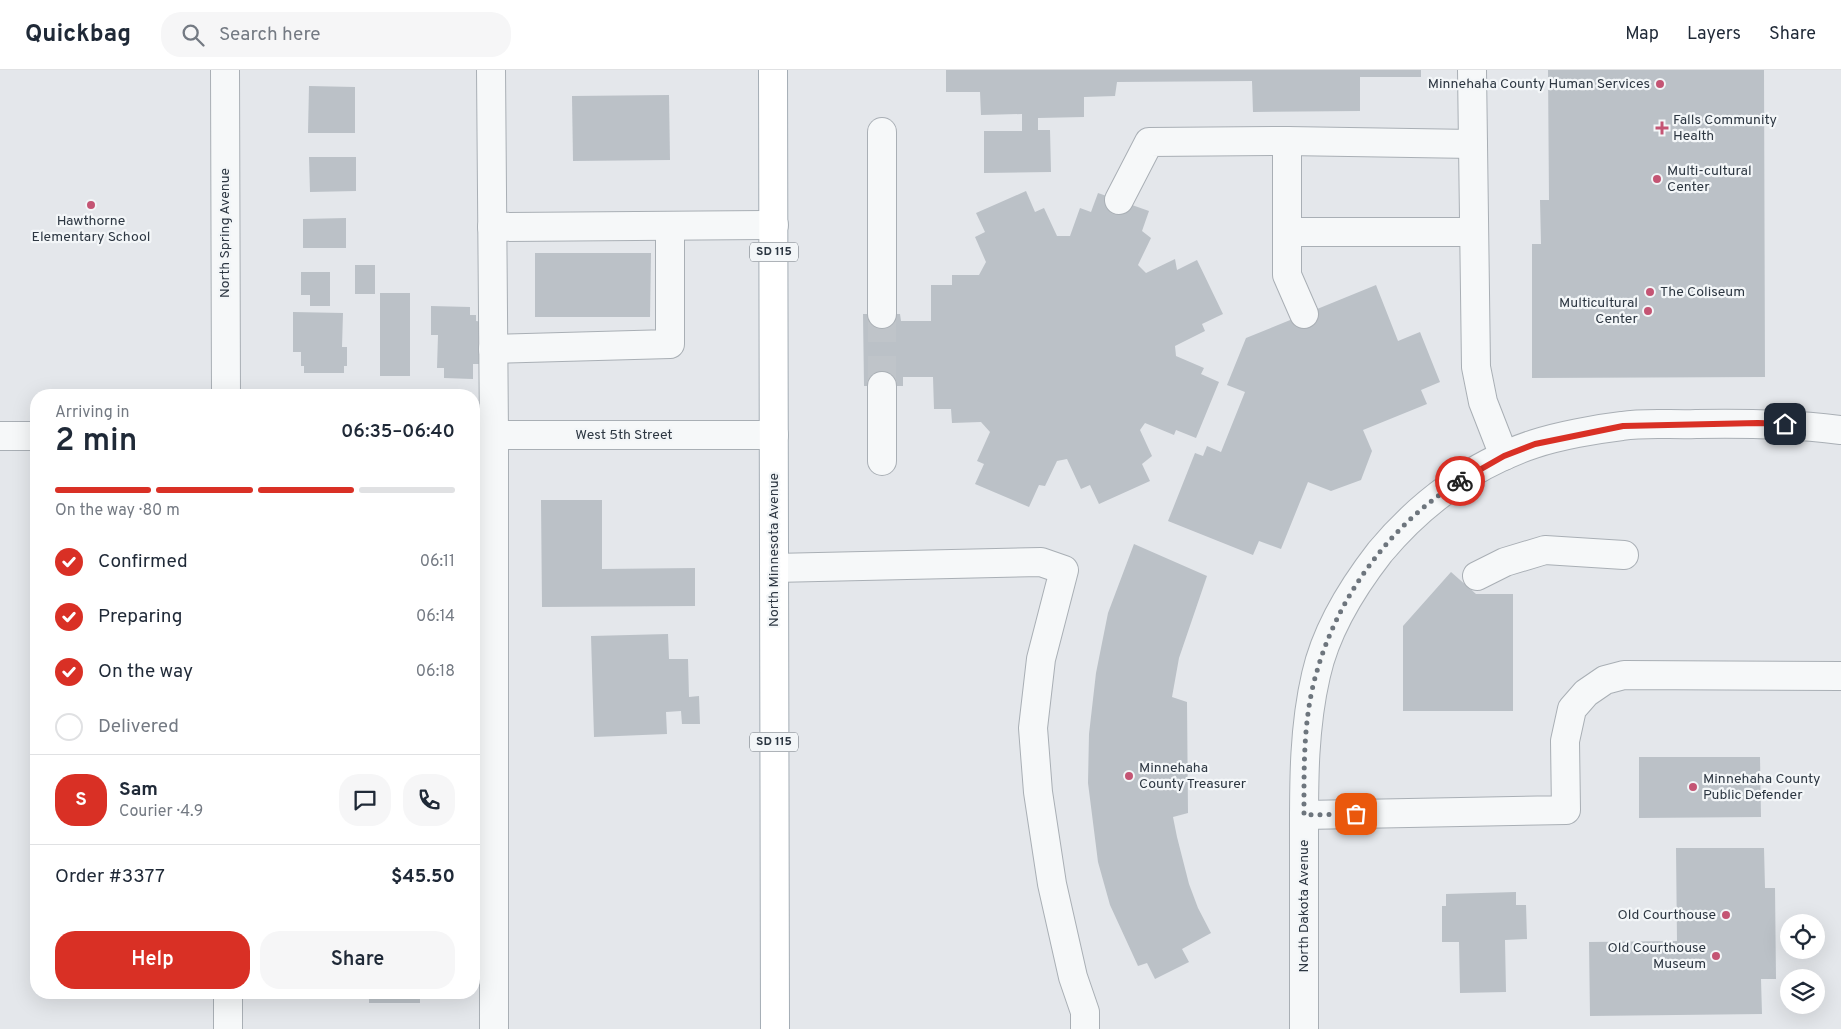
<!DOCTYPE html>
<meta charset="utf-8">
<style>
body{margin:0;font-family:Overpass,sans-serif;background:#f6f6f7;color:#1f2937;height:100vh;display:flex;flex-direction:column;font-size:19px;white-space:nowrap}
*{box-sizing:border-box;margin:0}
p{font-size:16px;color:#747a83}
.icon{flex:none;width:28px;height:28px;fill:none;stroke:currentColor;stroke-width:2;stroke-linecap:round;stroke-linejoin:round}
.map{position:relative;flex:1;overflow:hidden}
.details{position:absolute;left:30px;top:319px;width:450px;height:610px;display:flex;flex-direction:column;background:#fff;border-radius:20px;box-shadow:0 5px 20px #0002}
.details>*{flex:none}
.buttons{position:absolute;left:1780px;top:844px;display:grid;gap:10px}
.buttons a{display:grid;place-items:center;width:45px;height:45px;border-radius:50%;background:#fff;box-shadow:0 5px 20px #0002;font-size:25px}
.pin{position:absolute;display:grid;place-items:center;width:42px;height:42px;color:#fff;margin:-21px;border-radius:10px;box-shadow:0 2px 8px #0006}
.courier{position:absolute;display:grid;place-items:center;width:50px;height:50px;margin:-25px;border:4px solid #d93025;border-radius:50%;background:#fff;color:#222;box-shadow:0 1px 6px #0007}
.headline em{font-style:normal;font-weight:600}
.headline div{display:flex;flex-direction:column-reverse}
.headline{display:flex;align-items:center;justify-content:space-between;height:85px;padding:0 25px}
h1{font-size:32px;font-weight:600;line-height:38px}
.bar{display:grid;grid-template-columns:repeat(4,1fr);gap:8px 5px;align-content:center;height:60px;padding:0 25px}
.bar i{height:6px;border-radius:4px;background:#e0e1e3}
.bar .on{background:#d93025}
.bar p{grid-column:span 4}
.line{display:flex;align-items:center;gap:12px;padding:0 25px;border-top:1px solid #e0e1e3}
.line div{flex:1}
.round{display:grid;place-items:center;flex:none;width:52px;height:52px;border-radius:20px;background:#f6f6f7}
ol{padding:0 25px;list-style:none}
li{display:flex;align-items:center;gap:15px;height:55px}
li p{margin-inline-start:auto}
li .icon{padding:5px;border-radius:50%;background:#d93025;color:#fff;stroke-width:4}
li:last-child{color:#747a83}
li i{width:28px;height:28px;border:2px solid #e0e1e3;border-radius:50%}
.primary-button{display:flex;gap:10px;margin-top:auto;padding:10px 25px}
.primary-button a{flex:1;height:58px;border-radius:20px;background:#d93025;color:#fff;font-size:20px;font-weight:600;line-height:58px;text-align:center}
.primary-button a+a{background:#f6f6f7;color:#1f2937}
header{display:flex;align-items:center;gap:30px;box-sizing:border-box;height:70px;padding:0 25px;background:#fff;border-bottom:1px solid #e0e1e3}
header strong{font-size:24px}
nav{display:flex;gap:28px;margin-inline-start:auto;font-size:18px}
.search{width:350px;height:45px;background:#f6f6f7;display:flex;align-items:center;gap:12px;box-sizing:border-box;padding:0 18px;border-radius:20px;color:#747a83;font-size:19px}
.map>svg:first-child{display:block}
.building{fill:#bbc1c7}
.lines{fill:none;stroke-linecap:round;stroke-linejoin:round}
.minor-tunnel{stroke:#bfc4c9;stroke-width:28;stroke-dasharray:28 14;stroke-linecap:butt}
.minor-casing{stroke:#a9afb5;stroke-width:30}
.major-casing{stroke:#a4adb5;stroke-width:30}
.minor{stroke:#f6f8f9;stroke-width:28}
.major{stroke:#fff;stroke-width:28}
.done{stroke:#6d757d;stroke-width:5;stroke-dasharray:0 9}
.route{stroke:#d93025;stroke-width:6}
.poi-dot{fill:#c45574;stroke:#f3f6f8;stroke-width:2}
.labels{text-anchor:middle;dominant-baseline:central;stroke-width:4.5;stroke-linejoin:round;paint-order:stroke}
.shield{fill:#f3f6f8;stroke:#687079;stroke-width:1}
.shield-label{font-size:12px;font-weight:bold;fill:#2d3742}
.poi-label{font-size:14px;fill:#2d3742;stroke:#f3f6f8;text-anchor:start}
.street-label{font-size:14px;fill:#2d3742;stroke:#f3f6f8}
</style>
<header>
<strong>Quickbag</strong>
<div class="search"><svg class="icon" aria-label="search" viewBox="0 0 24 24"><circle cx="10" cy="10" r="6"/><path d="M15 15l6 6"/></svg>Search here</div>
<nav><a>Map</a><a>Layers</a><a>Share</a></nav>
</header>
<div class="map">
<svg width="1841" height="959" viewBox="0 0 1841 959">
<rect width="100%" height="100%" fill="#e4e7eb"/>
<g class="building">
<polygon points="946,0 1421,0 1421,7 1360,7 1360,41 1253,42 1252,11 1117,12 1115,26 1084,27 1084,47 1038,48 1038,60 1050,60 1051,102 984,103 984,61 1022,61 1022,44 981,45 980,22 946,22"/>
<polygon points="1548,0 1764,0 1765,307 1532,308 1532,174 1541,174 1540,130 1549,130"/>
<polygon points="309,16 355,17 355,63 308,63"/>
<polygon points="669,25 670,90 573,91 572,26"/>
<polygon points="309,87 356,87 356,121 310,122"/>
<polygon points="1026,121 1035,142 1044,138 1057,166 1070,166 1080,138 1091,142 1098,123 1149,141 1142,161 1151,168 1138,195 1146,203 1175,189 1177,200 1197,190 1223,244 1202,254 1205,261 1175,276 1176,286 1204,298 1201,304 1219,312 1196,368 1176,360 1174,365 1145,353 1140,360 1152,386 1142,394 1150,411 1099,434 1090,415 1081,419 1067,389 1057,391 1045,416 1039,415 1029,437 975,414 984,394 977,391 990,362 981,352 952,353 951,339 934,339 933,307 903,307 903,316 864,316 863,244 900,244 901,251 931,251 931,215 952,215 952,205 979,205 986,192 975,167 985,162 976,143"/>
<polygon points="346,148 346,178 303,178 303,149"/>
<polygon points="535,183 651,183 650,247 535,247"/>
<rect x="355" y="195" width="20" height="29"/>
<polygon points="301,202 330,202 330,236 310,236 310,225 301,225"/>
<polygon points="1376,215 1398,271 1420,262 1440,312 1421,320 1427,334 1363,360 1372,381 1361,410 1331,421 1308,412 1281,479 1259,471 1253,485 1168,451 1195,383 1203,386 1207,376 1221,382 1245,322 1227,315 1246,268"/>
<rect x="380" y="223" width="30" height="83"/>
<polygon points="431,236 470,237 470,245 476,245 476,251 483,252 482,294 473,294 473,309 444,308 444,298 437,298 438,265 431,265"/>
<polygon points="293,242 343,243 342,277 347,277 347,296 344,296 344,303 304,303 304,296 301,296 301,282 293,282"/>
<polygon points="541,430 602,430 602,499 695,498 695,536 542,537"/>
<polygon points="1134,474 1207,506 1179,588 1172,627 1187,632 1188,743 1173,747 1177,767 1189,814 1198,838 1211,863 1182,879 1189,892 1155,909 1147,893 1138,896 1110,835 1098,792 1088,713 1089,664 1096,603 1108,543"/>
<polygon points="1451,502 1476,524 1513,524 1513,641 1403,641 1403,556"/>
<polygon points="668,564 669,589 688,589 689,627 699,626 700,654 682,654 681,641 666,642 667,664 594,667 591,566"/>
<polygon points="1639,687 1760,687 1761,747 1639,748"/>
<polygon points="1676,778 1764,778 1765,818 1775,818 1776,909 1761,909 1762,944 1590,946 1589,872 1677,871"/>
<polygon points="1516,822 1516,835 1526,835 1527,869 1505,870 1506,922 1460,923 1459,872 1442,872 1442,836 1446,836 1446,824"/>
<rect x="369" y="922" width="51" height="11"/>
</g>
<g class="lines">
<polyline class="minor-tunnel" points="882,244 882,316"/>
<defs>
<g id="minor">
<polyline points="225,0 226,325"/>
<polyline points="491,0 494,365 494,959"/>
<polyline points="1472,0 1476,297 1483,332 1504,386"/>
<polyline points="882,62 882,244"/>
<polyline points="1287,71 1287,205 1304,244"/>
<polyline points="1119,130 1149,72 1287,71 1473,74"/>
<polyline points="492,157 774,155"/>
<polyline points="1287,162 1474,162"/>
<polyline points="493,279 670,274 670,156"/>
<polyline points="882,316 882,391"/>
<polyline points="474,365 774,365"/>
<polyline points="0,366 36,366"/>
<polyline points="774,498 1041,492 1064,500 1041,589 1033,658 1038,722 1052,814 1073,907 1085,942 1085,959"/>
<polyline points="1477,506 1505,492 1545,480 1624,485"/>
<polyline points="1304,745 1566,740 1565,671 1572,639 1586,623 1605,610 1624,605 1841,606"/>
<polyline points="228,922 228,959"/>
<path d="M1304 959C1304 897 1304 836 1304 774 1304 717 1303 661 1316 605 1326 560 1352 518 1380 482 1420 434 1473 394 1534 374 1558 366 1596 359 1622 356 1646 352 1672 355 1696 354 1745 353 1792 354 1841 360"/>
</g>
<polyline id="major" points="773,0 775,959"/>
</defs>
<use href="#minor" class="minor-casing"/>
<use href="#major" class="major-casing"/>
<use href="#minor" class="minor"/>
<use href="#major" class="major"/>
</g>
<g class="lines">
<path class="done" d="M1356 744 1304 745C1304 697 1303 647 1317 601 1339 524 1392 453 1460 411"/>
<polyline class="route" points="1460,411 1504,386 1535,374 1623,356 1758,353 1785,354"/>
</g>
<g class="poi-dot">
<circle cx="1660" cy="14" r="5"/>
<path d="M1659.5 50.5h5v5h5v5h-5v5h-5v-5h-5v-5h5z"/>
<circle cx="1657" cy="109" r="5"/>
<circle cx="91" cy="135" r="5"/>
<circle cx="1650" cy="222" r="5"/>
<circle cx="1648" cy="241" r="5"/>
<circle cx="1129" cy="706" r="5"/>
<circle cx="1693" cy="717" r="5"/>
<circle cx="1726" cy="845" r="5"/>
<circle cx="1716" cy="886" r="5"/>
</g>
<g class="labels">
<g class="shield">
<rect x="750" y="172.5" width="48" height="19" rx="4"/>
<rect x="750" y="662.5" width="48" height="19" rx="4"/>
</g>
<g class="shield-label">
<text x="774" y="182">SD 115</text>
<text x="774" y="672">SD 115</text>
</g>
<g class="poi-label">
<text x="1650" y="14" text-anchor="end">Minnehaha County Human Services</text>
<text x="1673" y="50">Falls Community<tspan x="1673" dy="16">Health</tspan></text>
<text x="1667" y="101">Multi-cultural<tspan x="1667" dy="16">Center</tspan></text>
<text x="91" y="151" text-anchor="middle">Hawthorne<tspan x="91" dy="16">Elementary School</tspan></text>
<text x="1660" y="222">The Coliseum</text>
<text x="1638" y="233" text-anchor="end">Multicultural<tspan x="1638" dy="16">Center</tspan></text>
<text x="1139" y="698">Minnehaha<tspan x="1139" dy="16">County Treasurer</tspan></text>
<text x="1703" y="709">Minnehaha County<tspan x="1703" dy="16">Public Defender</tspan></text>
<text x="1716" y="845" text-anchor="end">Old Courthouse</text>
<text x="1706" y="878" text-anchor="end">Old Courthouse<tspan x="1706" dy="16">Museum</tspan></text>
</g>
<g class="street-label">
<text transform="translate(225 163) rotate(-90)">North Spring Avenue</text>
<text x="624" y="365">West 5th Street</text>
<text transform="translate(774 480) rotate(-90)">North Minnesota Avenue</text>
<text transform="translate(1304 836) rotate(-90)">North Dakota Avenue</text>
</g>
</g>
</svg>
<div class="buttons">
<a><svg class="icon" aria-label="locate" viewBox="0 0 24 24"><circle cx="12" cy="12" r="6"/><path d="M12 2v4M12 18v4M2 12h4M18 12h4"/></svg></a>
<a><svg class="icon" aria-label="layers" viewBox="0 0 24 24"><path d="M12 4l9 5-9 5-9-5zM3 14l9 5 9-5"/></svg></a>
</div>
<div class="pin" style="left:1356px;top:744px;background:#ea580c"><svg class="icon" aria-label="bag" viewBox="0 0 24 24"><path d="M5 8h14l-1 12H6zM9 8a3 3 0 0 1 6 0"/></svg></div>
<div class="pin" style="left:1785px;top:354px;background:#1f2937"><svg class="icon" aria-label="home" viewBox="0 0 24 24"><path d="M3 11l9-7 9 7M6 9v11h12V9"/></svg></div>
<div class="courier" style="left:1460px;top:411px"><svg class="icon" aria-label="bike" viewBox="0 0 24 24"><circle cx="6" cy="16" r="4"/><circle cx="18" cy="16" r="4"/><path d="M6 16l4-8h5l3 8M10 8l3 8H6M13 5h3"/></svg></div>
<section class="details">
<div class="headline"><div><h1>2 min</h1><p>Arriving in</p></div><em>06:35–06:40</em></div>
<div class="bar"><i class="on"></i><i class="on"></i><i class="on"></i><i></i><p>On the way · 80 m</p></div>
<ol>
<li><svg class="icon" aria-label="check" viewBox="0 0 24 24"><path d="M5 12l5 5 9-10"/></svg>Confirmed<p>06:11</p></li>
<li><svg class="icon" aria-label="check" viewBox="0 0 24 24"><path d="M5 12l5 5 9-10"/></svg>Preparing<p>06:14</p></li>
<li><svg class="icon" aria-label="check" viewBox="0 0 24 24"><path d="M5 12l5 5 9-10"/></svg>On the way<p>06:18</p></li>
<li><i></i>Delivered</li>
</ol>
<div class="line" style="height:90px"><b class="round" style="background:#d93025;color:#fff">S</b><div><b>Sam</b><p>Courier · 4.9</p></div><a class="round"><svg class="icon" aria-label="chat" viewBox="0 0 24 24"><path d="M4 5h16v11H9l-5 4z"/></svg></a><a class="round"><svg class="icon" aria-label="phone" viewBox="0 0 24 24"><path d="M5 4h4l2 5-3 2q2 4 5 5l2-3 5 2v4C11 20 4 13 5 4z"/></svg></a></div>
<div class="line" style="height:65px"><div>Order #3377</div><b>$45.50</b></div>
<div class="primary-button"><a>Help</a><a>Share</a></div>
</section>
</div>
